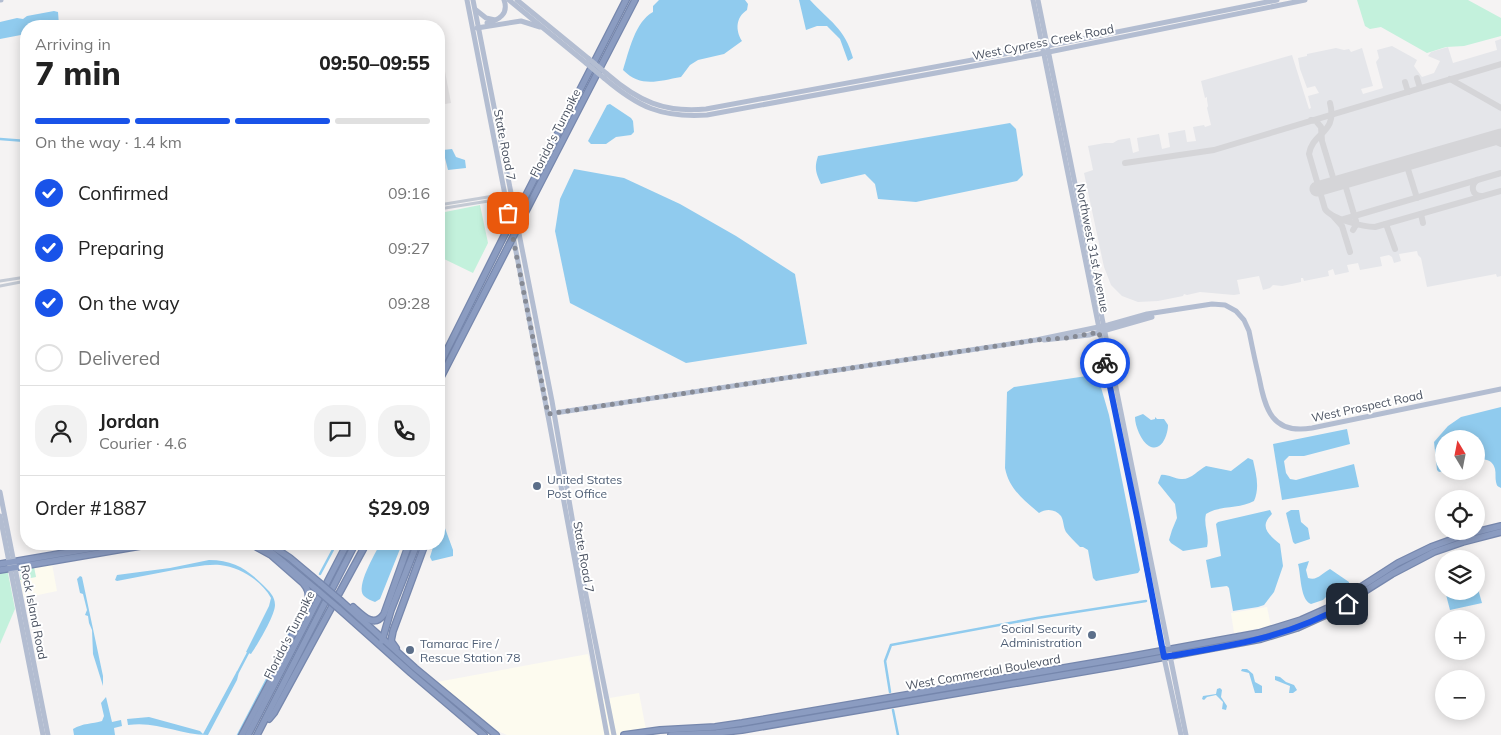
<!DOCTYPE html>
<meta charset="utf-8">
<style>
body{margin:0;font-family:Mulish,sans-serif;background:#f2f2f2;color:#222;height:100vh;display:flex;flex-direction:column;font-size:19px;white-space:nowrap}
*{box-sizing:border-box;margin:0}
p{font-size:16px;color:#767676}
.icon{flex:none;width:28px;height:28px;fill:none;stroke:currentColor;stroke-width:2;stroke-linecap:round;stroke-linejoin:round}
.map{position:relative;flex:1;overflow:hidden}
.sheet{position:absolute;left:20px;top:20px;width:425px;height:530px;display:flex;flex-direction:column;background:#fff;border-radius:20px;box-shadow:0 2px 12px #0003}
.sheet>*{flex:none}
.needle{width:32px;rotate:350deg}
.fabs{position:absolute;left:1435px;top:430px;display:grid;gap:10px}
.fabs a{display:grid;place-items:center;width:50px;height:50px;border-radius:50%;background:#fff;box-shadow:0 2px 12px #0003;font-size:25px}
.pin{position:absolute;display:grid;place-items:center;width:42px;height:42px;color:#fff;margin:-21px;border-radius:10px;box-shadow:0 2px 8px #0006}
.courier{position:absolute;display:grid;place-items:center;width:50px;height:50px;margin:-25px;border:4px solid #1953e9;border-radius:50%;background:#fff;color:#222;box-shadow:0 1px 6px #0007}
.summary em{font-style:normal;font-weight:800}
.summary div{display:flex;flex-direction:column-reverse}
.summary{display:flex;align-items:center;justify-content:space-between;height:85px;padding:0 15px}
h1{font-size:32px;font-weight:800;line-height:38px}
.bar{display:grid;grid-template-columns:repeat(4,1fr);gap:8px 5px;align-content:center;height:60px;padding:0 15px}
.bar i{height:6px;border-radius:4px;background:#e0e0e0}
.bar .selected{background:#1953e9}
.bar p{grid-column:span 4}
.line{display:flex;align-items:center;gap:12px;padding:0 15px;border-top:1px solid #e0e0e0}
.line div{flex:1}
.round{display:grid;place-items:center;flex:none;width:52px;height:52px;border-radius:20px;background:#f2f2f2}
ol{padding:0 15px;list-style:none}
li{display:flex;align-items:center;gap:15px;height:55px}
li p{margin-inline-start:auto}
li .icon{padding:5px;border-radius:50%;background:#1953e9;color:#fff;stroke-width:4}
li:last-child{color:#767676}
li i{width:28px;height:28px;border:2px solid #e0e0e0;border-radius:50%}
.map>svg:first-child{display:block}
.commercial{fill:#fdfbef}
.education{fill:#e6e4e5}
.airport{fill:#e5e6ea}
.green{fill:#c3f1dc}
.water{fill:#90cbee}
.lines{fill:none;stroke-linecap:round;stroke-linejoin:round}
.canal{stroke:#90cbee;stroke-width:2.5}
.taxiway{stroke:#d5d5d8;stroke-width:6}
.runway{stroke:#d5d5d8;stroke-width:15}
.highway-casing{stroke:#7687ad;stroke-width:8}
.minor{stroke:#c4cad4;stroke-width:3}
.major{stroke:#b3bdd1;stroke-width:5}
.highway{stroke:#8b9cc1;stroke-width:5.5}
.highway-bridge-casing{stroke:#7687ad;stroke-width:8;stroke-linecap:butt}
.major-bridge{stroke:#b3bdd1;stroke-width:5}
.highway-bridge{stroke:#8b9cc1;stroke-width:5.5}
.done{stroke:#868a94;stroke-width:5;stroke-dasharray:0 9}
.route{stroke:#1953e9;stroke-width:6}
.service-dot{fill:#5c6f8a;stroke:#fff;stroke-width:2}
.labels{text-anchor:middle;dominant-baseline:central;stroke-width:4;stroke-linejoin:round;paint-order:stroke}
.street-label{font-size:12px;fill:#4a5261;stroke:#fff}
.service-label{font-size:12px;fill:#4e5e75;stroke:#fff;text-anchor:start}
</style>
<div class="map">
<svg width="1501" height="735" viewBox="0 0 1501 735">
<rect width="100%" height="100%" fill="#f5f3f3"/>
<g class="commercial">
<polygon points="52,564 57,591 24,598 20,580 36,577 34,567"/>
<polygon points="1267,607 1271,626 1234,633 1231,613"/>
<polygon points="588,654 598,700 639,693 647,735 507,735 498,731 437,682"/>
</g>
<polygon class="education" points="439,40 451,103 439,105"/>
<polygon class="airport" points="1501,39 1501,276 1497,277 1496,274 1427,287 1421,258 1418,255 1417,251 1399,254 1401,261 1394,263 1392,257 1389,255 1380,257 1382,266 1360,270 1358,263 1347,265 1349,272 1335,275 1333,269 1328,271 1329,276 1304,281 1303,278 1301,278 1301,282 1282,286 1273,285 1270,288 1263,290 1259,276 1237,280 1240,294 1234,295 1200,292 1187,295 1184,294 1183,296 1158,301 1138,302 1122,296 1111,285 1104,267 1084,173 1093,170 1088,146 1105,143 1113,143 1118,140 1130,138 1133,153 1139,151 1137,138 1159,134 1162,149 1170,147 1168,133 1185,130 1187,142 1196,141 1193,127 1204,125 1205,127 1211,125 1207,108 1208,106 1207,100 1207,97 1205,98 1201,81 1292,55 1309,109 1311,108 1308,96 1319,93 1315,86 1307,88 1300,69 1298,58 1307,56 1307,54 1336,48 1344,50 1349,49 1351,52 1362,48 1373,86 1361,89 1363,94 1383,88 1376,62 1379,58 1377,50 1392,46 1412,57 1417,60 1414,66 1422,77 1434,73 1440,61 1428,56 1431,52 1448,47 1453,63 1497,50 1495,41"/>
<g class="green">
<polygon points="1357,0 1468,0 1501,18 1501,36 1464,46 1446,47 1427,53 1381,27 1370,29 1365,26"/>
<polygon points="480,205 488,243 473,273 442,258 443,236 440,213"/>
<polygon points="34,567 36,577 20,580 20,570"/>
<polygon points="6,572 8,573 15,609 0,644 0,573"/>
</g>
<g class="water">
<path d="M659 0H745L748 4 747 10C736 17 735 30 742 41L724 54 698 60 690 65 681 77C658 81 641 88 623 70 629 51 635 22 653 12V6Z"/>
<path d="M799 0H810C829 21 845 28 853 58L848 61 840 39 827 26H817L806 30Z"/>
<polygon points="54,11 58,12 59,25 58,26 26,26 26,34 0,39 0,22 17,18 23,19 27,16"/>
<polygon points="610,104 631,118 633,121 634,132 631,135 616,137 606,144 591,144 588,141 607,105"/>
<path d="M1010 123 1016 129 1023 175 1017 181 916 202 878 199 875 184 865 174 821 184C816 173 814 168 818 156Z"/>
<polygon points="452,149 456,157 465,160 466,168 448,170 443,150"/>
<polygon points="574,169 624,178 680,204 736,236 795,274 807,344 686,363 570,303 555,231 560,199"/>
<path d="M1093 375 1098 377 1109 415 1140 570 1138 573 1096 581 1093 578 1088 550 1083 547H1080C1075 542 1070 537 1066 532 1063 527 1064 521 1061 516 1056 509 1046 508 1039 513 1024 500 1009 489 1005 468L1007 392 1014 387Z"/>
<path d="M1501 407V488C1497 486 1497 486 1496 482 1495 478 1496 473 1495 469 1493 460 1483 456 1476 463V439H1444V471L1439 472 1437 470 1434 442 1448 426 1461 417Z"/>
<path d="M1143 414 1151 420 1155 419V417L1157 419H1164L1168 425C1168 434 1162 453 1149 446 1141 441 1135 426 1135 417Z"/>
<polygon points="1347,429 1350,444 1304,456 1289,456 1284,461 1286,473 1290,479 1296,480 1354,464 1359,487 1282,500 1273,444"/>
<path d="M1248 458 1253 460C1256 474 1260 487 1254 501 1240 509 1220 505 1206 514 1203 525 1210 536 1207 547L1183 551 1171 543 1169 540 1172 530 1177 518 1175 504 1158 483 1161 475C1168 474 1174 479 1181 479 1191 480 1198 470 1206 466L1231 471Z"/>
<path d="M1270 510 1272 514C1259 527 1268 534 1280 544L1283 566 1274 592 1264 605 1258 607 1233 611 1229 588 1227 586 1211 588 1206 560 1221 556 1216 524 1218 522Z"/>
<polygon points="1291,510 1299,510 1301,522 1308,528 1310,539 1295,544 1293,542 1286,513"/>
<polygon points="442,520 453,550 453,556 432,561 430,557 434,544 439,544 439,529"/>
<path d="M380 544H402L380 599 375 602C372 601 367 599 364 596 355 587 375 554 380 544Z"/>
<path d="M209 560C233 560 247 569 263 585 269 591 275 596 275 605 275 615 258 644 251 654L246 652 269 606 271 598C262 581 240 567 220 565 205 564 189 568 174 570 155 574 136 577 117 581L115 580 117 575 170 568Z"/>
<path d="M1309 561 1306 570 1308 578C1318 581 1322 573 1330 569L1349 582V584L1329 594 1323 600 1311 604C1300 600 1301 574 1298 564Z"/>
<polygon points="80,576 82,577 103,676 103,686 93,654 92,630 89,623 88,616 85,615 87,610 83,594 80,593 77,579"/>
<polygon points="1476,582 1482,603 1450,610 1445,591 1476,591"/>
<polygon points="1247,669 1253,674 1255,682 1262,686 1262,693 1255,693 1249,673 1241,671 1242,669"/>
<path d="M237 671 239 672 237 680 208 735C178 735 159 721 128 725L127 719 149 717 200 731 203 734Z"/>
<polygon points="1275,676 1280,677 1286,682 1294,685 1297,690 1293,693 1289,693 1290,686 1275,680"/>
<polygon points="1220,688 1222,690 1221,697 1227,706 1226,710 1222,709 1223,702 1216,695 1207,697 1204,700 1202,699 1203,696 1216,694 1217,689"/>
<path d="M106 697 112 722 121 720 122 726 114 728 115 735H74L73 729C83 723 92 724 102 721L104 716 101 703Z"/>
</g>
<g class="lines">
<g class="canal">
<polyline points="0,139 26,141"/>
<polyline points="320,574 336,544"/>
<polyline points="238,672 249,651"/>
<polyline points="890,692 885,661 891,645 1037,618 1146,601"/>
<polyline points="893,710 898,735"/>
<polyline points="238,735 276,662 303,604"/>
</g>
<g class="taxiway">
<polyline points="1417,78 1420,88"/>
<polyline points="1450,79 1501,108"/>
<polyline points="1405,82 1408,92"/>
<path d="M1330 103C1338 134 1312 132 1309 154L1325 209C1331 219 1364 227 1375 227L1501 191"/>
<polyline points="1311,120 1316,121 1321,127 1322,141 1335,184"/>
<polyline points="1490,139 1501,144"/>
<polyline points="1125,163 1214,150 1501,64"/>
<polyline points="1406,163 1417,198"/>
<path d="M1477 180C1470 186 1472 195 1481 196"/>
<polyline points="1344,181 1356,221 1356,225 1353,230"/>
<polyline points="1421,214 1423,223"/>
<polyline points="1334,217 1342,226 1350,252"/>
<polyline points="1344,219 1501,173"/>
<polyline points="1386,224 1395,249"/>
</g>
<polyline class="runway" points="1317,189 1501,136"/>
<defs>
<g id="highway">
<polyline points="523,201 626,0"/>
<polyline points="525,213 635,0"/>
<polyline points="439,366 505,234"/>
<polyline points="439,381 509,245"/>
<polyline points="269,544 290,558 321,584"/>
<polyline points="270,551 317,590"/>
<polyline points="0,564 117,544"/>
<polyline points="0,570 152,544"/>
<polyline points="341,601 415,668 496,735"/>
<path d="M353 607C362 615 374 629 384 614L409 544"/>
<polyline points="338,608 411,673 484,735"/>
<polyline points="382,641 391,610 417,544"/>
<polyline points="396,648 391,641 393,631 425,544"/>
<polyline points="269,719 274,713 366,544"/>
<path d="M242 735 279 665 308 600C309 592 308 589 303 583L271 555 251 544"/>
<polyline points="248,735 347,544"/>
<polyline points="257,735 355,544"/>
<polyline points="624,735 660,730 715,727 742,723 1128,657 1259,633 1301,620 1328,608 1398,563 1431,547 1464,535 1501,526"/>
<polyline points="671,735 716,733 742,730 1122,665 1261,639 1297,628 1330,613 1392,574 1434,552 1463,542 1501,532"/>
</g>
</defs>
<use href="#highway" class="highway-casing"/>
<g class="minor">
<polyline points="439,205 506,194"/>
<polyline points="439,209 507,198"/>
<polyline points="0,281 26,277"/>
<polyline points="0,286 26,281"/>
</g>
<g class="major">
<polyline points="0,0 1,0"/>
<polyline points="467,0 549,421 607,735"/>
<polyline points="473,0 552,401 581,570 614,735"/>
<polyline points="509,0 586,63"/>
<polyline points="517,0 589,59"/>
<polyline points="1033,0 1137,517 1161,644 1181,735"/>
<polyline points="1038,0 1186,735"/>
<polyline points="476,10 486,18 495,20"/>
<path d="M487 23C499 20 509 14 504 0"/>
<polyline points="477,28 521,21 540,27"/>
<path d="M607 74C638 101 664 113 706 109L1037 48 1277 0"/>
<path d="M604 78C638 107 661 118 707 115L1039 54 1305 0"/>
<polyline points="1044,340 1089,335 1152,317"/>
<path d="M548 414 1036 340 1108 325 1147 314 1212 304 1225 305 1236 311 1244 320 1249 331C1252 346 1255 361 1259 377 1265 409 1272 435 1312 428L1501 389"/>
<polyline points="0,492 48,735"/>
<polyline points="0,516 43,735"/>
</g>
<use href="#highway" class="highway"/>
<defs>
<g id="highway-bridge">
<polyline points="505,234 523,201"/>
<polyline points="509,245 525,213"/>
<polyline points="321,584 341,601"/>
<polyline points="317,590 338,608"/>
</g>
</defs>
<use href="#highway-bridge" class="highway-bridge-casing"/>
<g class="major-bridge">
<polyline points="589,59 607,74"/>
<polyline points="586,63 604,78"/>
</g>
<use href="#highway-bridge" class="highway-bridge"/>
</g>
<g class="lines">
<polyline class="done" points="508,213 548,414 1036,340 1067,338 1099,332 1105,363"/>
<path class="route" d="M1105 363 1137 517 1164 657C1232 645 1285 639 1347 604"/>
</g>
<g class="service-dot">
<circle cx="537" cy="486" r="5"/>
<circle cx="1092" cy="635" r="5"/>
<circle cx="410" cy="650" r="5"/>
</g>
<g class="labels">
<g class="street-label">
<text transform="translate(1043 42) rotate(-11)">West Cypress Creek Road</text>
<text transform="translate(555 133) rotate(-63)">Florida's Turnpike</text>
<text transform="translate(505 145) rotate(79)">State Road 7</text>
<text transform="translate(1093 248) rotate(79)">Northwest 31st Avenue</text>
<text transform="translate(1367 406) rotate(-12)">West Prospect Road</text>
<text transform="translate(584 557) rotate(80)">State Road 7</text>
<text transform="translate(34 612) rotate(79)">Rock Island Road</text>
<text transform="translate(289 635) rotate(-63)">Florida's Turnpike</text>
<text transform="translate(983 672) rotate(-10)">West Commercial Boulevard</text>
</g>
<g class="service-label">
<text x="547" y="479">United States<tspan x="547" dy="14">Post Office</tspan></text>
<text x="1082" y="628" text-anchor="end">Social Security<tspan x="1082" dy="14">Administration</tspan></text>
<text x="420" y="643">Tamarac Fire /<tspan x="420" dy="14">Rescue Station 78</tspan></text>
</g>
</g>
</svg>
<div class="fabs">
<a><svg class="needle" viewBox="-14 -14 28 28"><path d="M0-13l5 13h-10z" fill="#e53935"/><path d="M0 13l5-13h-10z" fill="#767676"/></svg></a>
<a><svg class="icon" aria-label="locate" viewBox="0 0 24 24"><circle cx="12" cy="12" r="6"/><path d="M12 2v4M12 18v4M2 12h4M18 12h4"/></svg></a>
<a><svg class="icon" aria-label="layers" viewBox="0 0 24 24"><path d="M12 4l9 5-9 5-9-5zM3 14l9 5 9-5"/></svg></a>
<a>+</a>
<a>−</a>
</div>
<div class="pin" style="left:508px;top:213px;background:#ea580c"><svg class="icon" aria-label="bag" viewBox="0 0 24 24"><path d="M5 8h14l-1 12H6zM9 8a3 3 0 0 1 6 0"/></svg></div>
<div class="pin" style="left:1347px;top:604px;background:#1f2937"><svg class="icon" aria-label="home" viewBox="0 0 24 24"><path d="M3 11l9-7 9 7M6 9v11h12V9"/></svg></div>
<div class="courier" style="left:1105px;top:363px"><svg class="icon" aria-label="bike" viewBox="0 0 24 24"><circle cx="6" cy="16" r="4"/><circle cx="18" cy="16" r="4"/><path d="M6 16l4-8h5l3 8M10 8l3 8H6M13 5h3"/></svg></div>
<section class="sheet">
<div class="summary"><div><h1>7 min</h1><p>Arriving in</p></div><em>09:50–09:55</em></div>
<div class="bar"><i class="selected"></i><i class="selected"></i><i class="selected"></i><i></i><p>On the way · 1.4 km</p></div>
<ol>
<li><svg class="icon" aria-label="check" viewBox="0 0 24 24"><path d="M5 12l5 5 9-10"/></svg>Confirmed<p>09:16</p></li>
<li><svg class="icon" aria-label="check" viewBox="0 0 24 24"><path d="M5 12l5 5 9-10"/></svg>Preparing<p>09:27</p></li>
<li><svg class="icon" aria-label="check" viewBox="0 0 24 24"><path d="M5 12l5 5 9-10"/></svg>On the way<p>09:28</p></li>
<li><i></i>Delivered</li>
</ol>
<div class="line" style="height:90px"><a class="round"><svg class="icon" aria-label="person" viewBox="0 0 24 24"><circle cx="12" cy="8" r="4"/><path d="M4 21q1-7 8-7t8 7"/></svg></a><div><b>Jordan</b><p>Courier · 4.6</p></div><a class="round"><svg class="icon" aria-label="chat" viewBox="0 0 24 24"><path d="M4 5h16v11H9l-5 4z"/></svg></a><a class="round"><svg class="icon" aria-label="phone" viewBox="0 0 24 24"><path d="M5 4h4l2 5-3 2q2 4 5 5l2-3 5 2v4C11 20 4 13 5 4z"/></svg></a></div>
<div class="line" style="height:65px"><div>Order #1887</div><b>$29.09</b></div>
</section>
</div>
